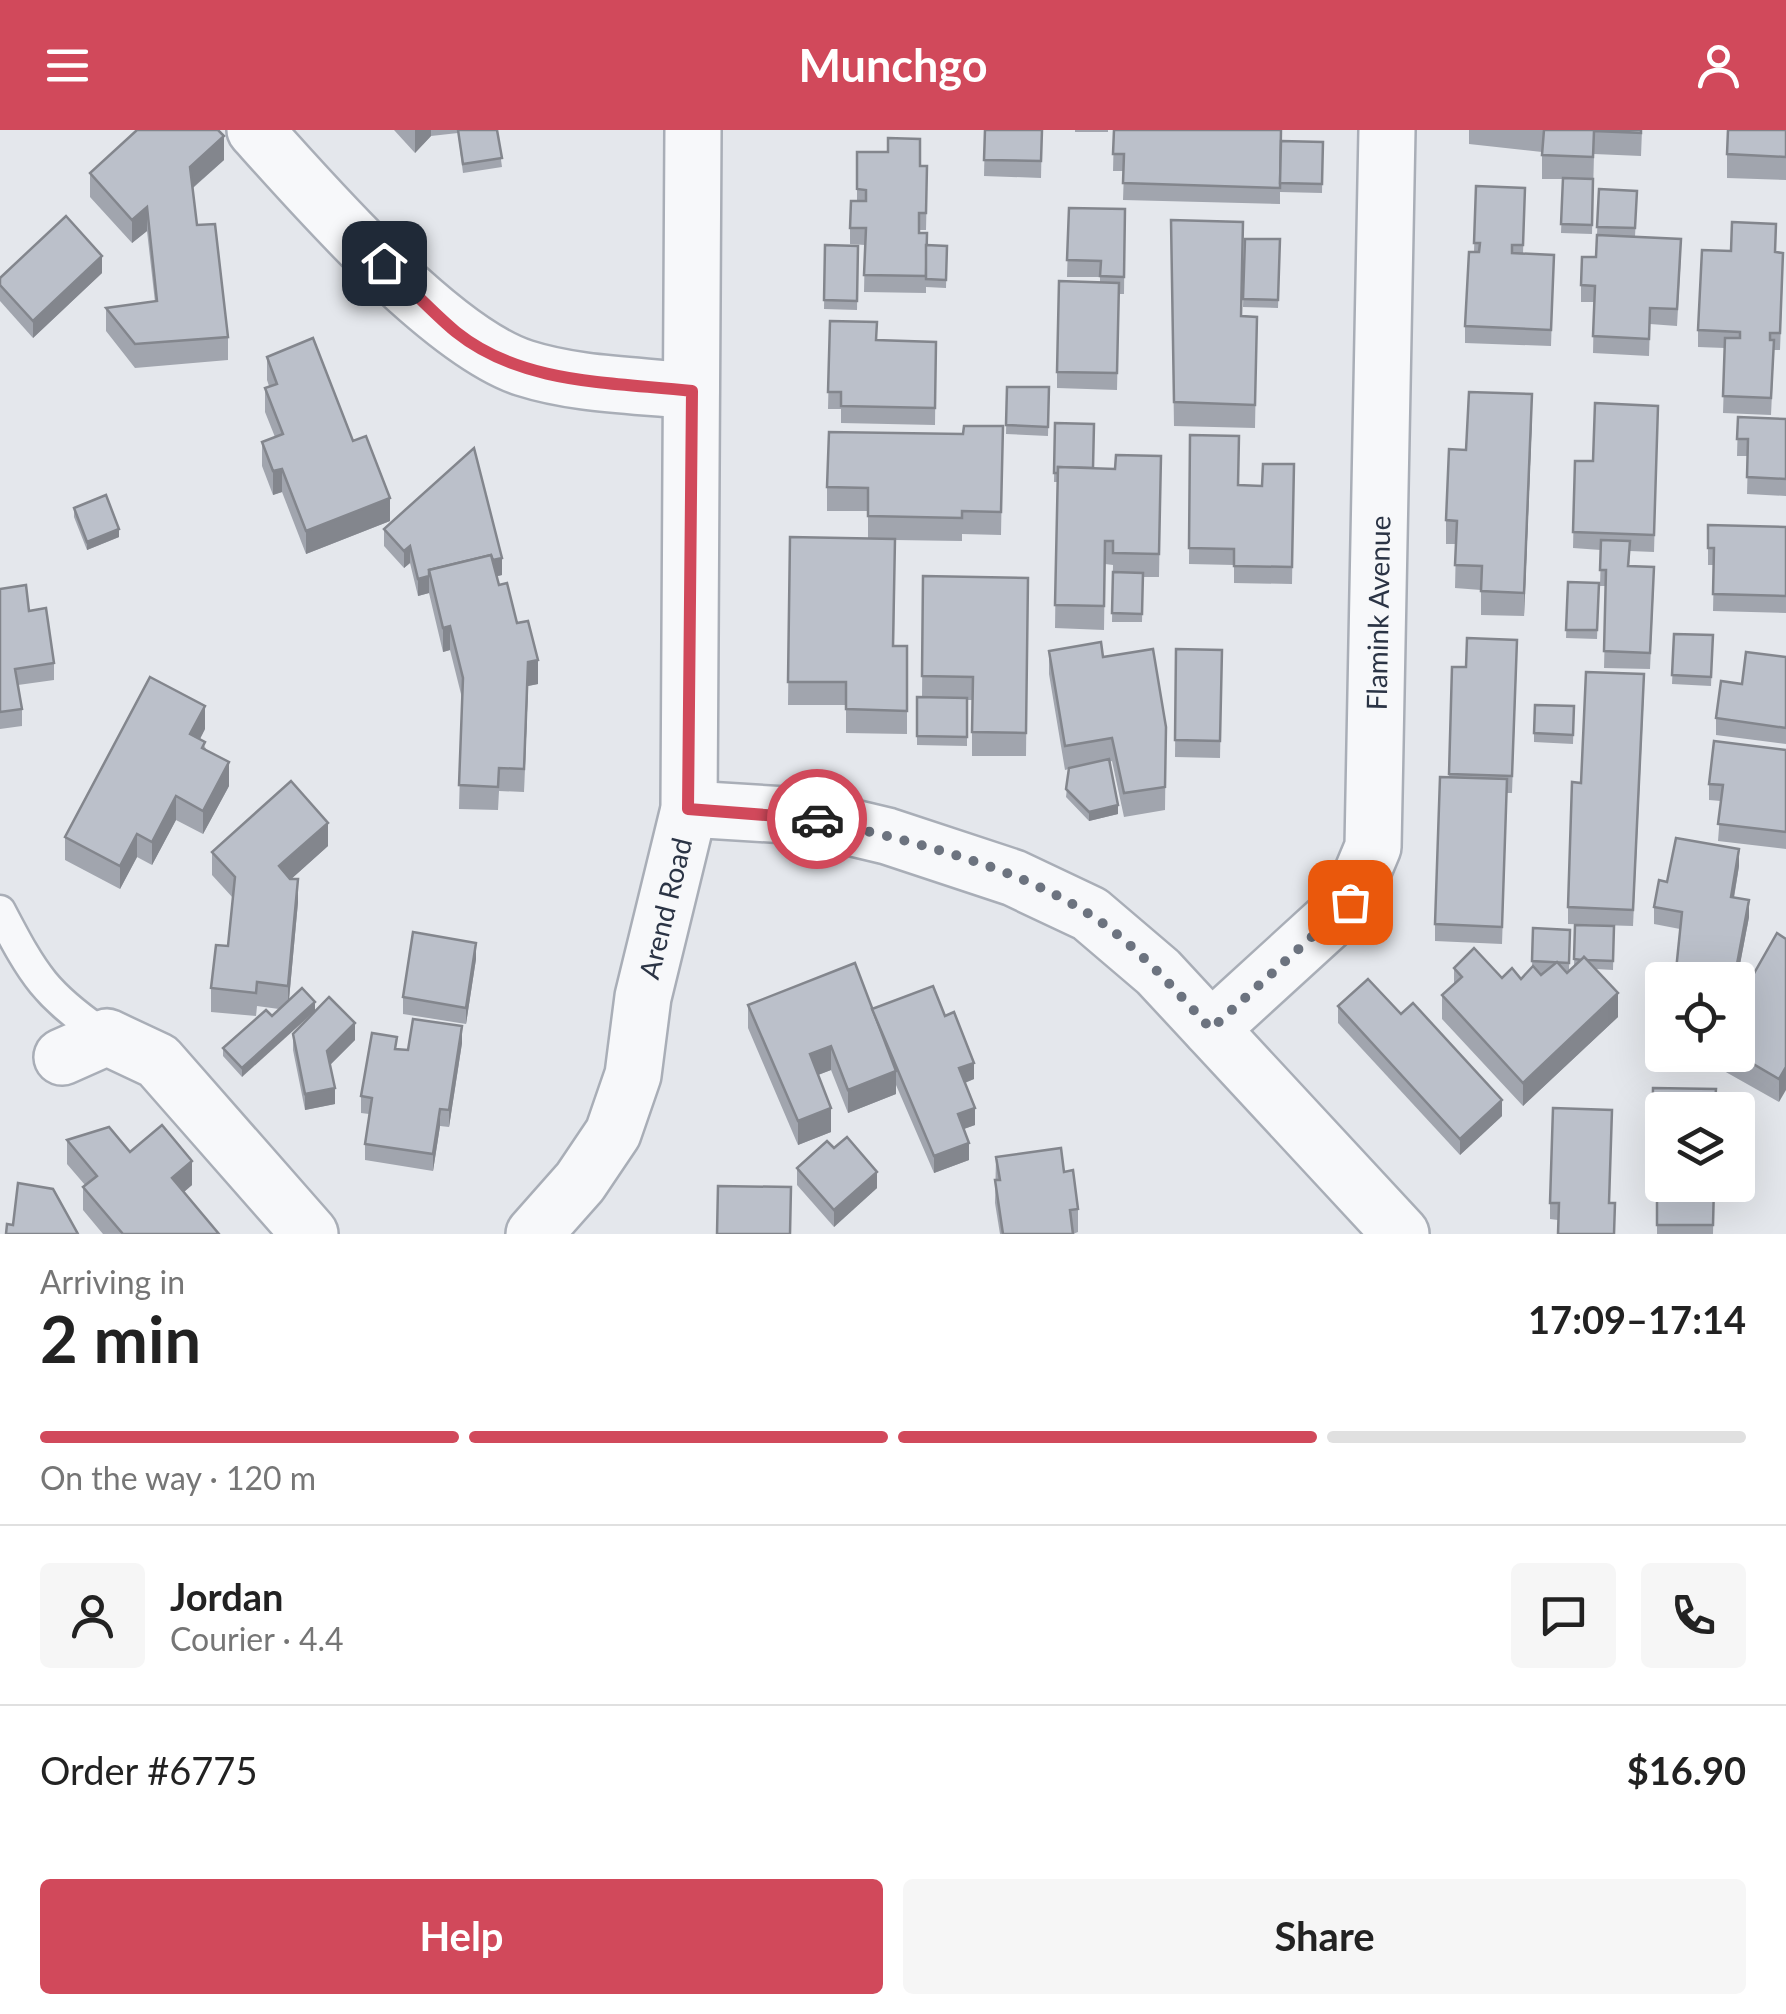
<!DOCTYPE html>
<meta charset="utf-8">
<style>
body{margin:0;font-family:Lato,sans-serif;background:#f6f6f6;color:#222;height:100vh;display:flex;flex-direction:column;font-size:38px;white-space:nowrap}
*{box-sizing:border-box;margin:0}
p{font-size:32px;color:#767676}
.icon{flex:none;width:55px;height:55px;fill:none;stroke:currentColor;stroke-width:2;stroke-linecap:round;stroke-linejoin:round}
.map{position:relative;height:1104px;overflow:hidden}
.panel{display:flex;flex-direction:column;background:#fff;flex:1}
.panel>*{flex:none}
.buttons{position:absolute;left:1645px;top:832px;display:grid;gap:20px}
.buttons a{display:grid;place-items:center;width:110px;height:110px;border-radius:10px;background:#fff;box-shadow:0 10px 40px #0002;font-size:50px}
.pin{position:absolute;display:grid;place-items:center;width:85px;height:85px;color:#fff;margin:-42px;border-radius:20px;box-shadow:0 5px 15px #0006}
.courier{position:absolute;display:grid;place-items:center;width:100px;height:100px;margin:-50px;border:8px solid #d1495b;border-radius:50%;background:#fff;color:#222;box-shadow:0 2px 12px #0007}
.headline em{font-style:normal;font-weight:700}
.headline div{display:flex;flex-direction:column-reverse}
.headline{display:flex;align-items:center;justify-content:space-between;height:170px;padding:0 40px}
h1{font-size:65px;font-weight:700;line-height:75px}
.bar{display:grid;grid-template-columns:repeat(4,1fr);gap:15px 10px;align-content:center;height:120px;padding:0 40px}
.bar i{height:12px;border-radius:8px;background:#e0e0e0}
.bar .selected{background:#d1495b}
.bar p{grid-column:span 4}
.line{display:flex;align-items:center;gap:25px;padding:0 40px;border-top:2px solid #e0e0e0}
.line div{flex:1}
.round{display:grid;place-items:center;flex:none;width:105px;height:105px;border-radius:10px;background:#f6f6f6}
.button{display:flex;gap:20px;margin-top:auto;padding:20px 40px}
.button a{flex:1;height:115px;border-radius:10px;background:#d1495b;color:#fff;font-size:40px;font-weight:700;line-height:115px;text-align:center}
.button a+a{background:#f6f6f6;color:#222}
header{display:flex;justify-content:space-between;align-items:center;height:130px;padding:0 40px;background:#d1495b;color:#fff;font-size:45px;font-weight:700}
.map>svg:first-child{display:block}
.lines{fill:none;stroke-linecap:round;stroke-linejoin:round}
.service-casing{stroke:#a9aeb7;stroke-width:35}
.minor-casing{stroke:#a9aeb7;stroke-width:60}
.service{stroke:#f7f8fa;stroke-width:30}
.minor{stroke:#f7f8fa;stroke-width:55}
.wall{fill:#a1a5ae}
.shaded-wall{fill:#83868d}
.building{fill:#bbc0ca;stroke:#83868d;stroke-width:2.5}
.done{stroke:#6c737f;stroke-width:10;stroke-dasharray:0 18}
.route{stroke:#d1495b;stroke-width:12}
.labels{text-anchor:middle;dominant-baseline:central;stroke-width:10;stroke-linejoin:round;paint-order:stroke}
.street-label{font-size:28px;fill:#2b3445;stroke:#f4f6f9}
</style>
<header><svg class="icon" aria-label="menu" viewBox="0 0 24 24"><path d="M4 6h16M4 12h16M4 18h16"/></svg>Munchgo<svg class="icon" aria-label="person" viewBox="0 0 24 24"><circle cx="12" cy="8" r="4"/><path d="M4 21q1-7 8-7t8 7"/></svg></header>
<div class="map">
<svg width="1786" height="1104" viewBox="0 0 1786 1104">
<rect width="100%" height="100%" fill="#e4e7ec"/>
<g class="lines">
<defs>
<path id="service" d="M0 781C34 846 45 865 107 907"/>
<g id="minor">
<path d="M255 0C315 67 441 211 524 238 577 255 636 255 691 261"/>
<polyline points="689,679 803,686 887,706 1014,748 1090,784 1158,842 1401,1104"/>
<path id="s1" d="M1211 899 1350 772 1373 717 1387 0"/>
<polyline points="62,927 107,907 158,931 310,1104"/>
<path id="s2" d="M534 1104 580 1052 613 1003 633 945 643 867 689 679 693 0"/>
</g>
</defs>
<use href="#service" class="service-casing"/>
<use href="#minor" class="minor-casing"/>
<use href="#service" class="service"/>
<use href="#minor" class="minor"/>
</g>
<g class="wall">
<polygon points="394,0 497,0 502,37 463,43 458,3 431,6 415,23"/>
<polygon points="985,0 1042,0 1041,48 984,46"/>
<rect x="1075" y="0" width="33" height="2"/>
<polygon points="1114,0 1281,15 1323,12 1322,63 1280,62 1280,74 1123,70 1124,41 1113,41"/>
<polygon points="1469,0 1642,0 1641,26 1594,24 1592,104 1561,103 1563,49 1542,49 1542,22 1469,14"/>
<polygon points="1786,0 1786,50 1727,48 1727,24"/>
<polygon points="857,22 920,36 927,53 926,100 919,100 919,103 927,115 947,116 946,158 926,157 926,148 926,163 864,162 865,115 850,114 850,98 857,71"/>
<polygon points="224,30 193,58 197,95 228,207 228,230 135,238 106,201 106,178 155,172 147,101 132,113 90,67 90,43"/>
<polygon points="1476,56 1525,58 1523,124 1554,125 1551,216 1465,213 1465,196 1474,122"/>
<polygon points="1599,59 1637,61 1635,107 1681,125 1677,196 1650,194 1649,226 1593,223 1594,172 1581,172 1581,155 1596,127"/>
<polygon points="1069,78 1125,79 1124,164 1119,164 1117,260 1057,258 1057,242 1100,152 1100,147 1067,147"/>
<polygon points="1171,90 1242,186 1257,187 1255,298 1174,296"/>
<polygon points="1245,109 1280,109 1278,178 1243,177"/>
<polygon points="825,115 858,116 857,180 824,179"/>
<polygon points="1775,123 1783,140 1780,220 1774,220 1771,285 1723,283 1725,218 1698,217 1698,200"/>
<polygon points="102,143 33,208 0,171 0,148"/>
<polygon points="830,191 877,210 936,212 935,295 841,293 841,279 828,279"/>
<polygon points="267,227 353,311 390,391 306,424 282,362 273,365 262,336 262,312 275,307 265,282 265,258 269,256 267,250"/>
<polygon points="1007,257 1049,257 1048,306 1006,304"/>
<polygon points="1658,276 1654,422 1630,421 1629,436 1654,453 1650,539 1604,538 1606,456 1600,456 1601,420 1573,418 1575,331 1593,331"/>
<polygon points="1532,287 1524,486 1481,485 1481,460 1455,458 1456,414 1446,414 1446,390 1466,320"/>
<polygon points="1738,287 1786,289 1786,366 1747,364 1748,326 1737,326"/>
<polygon points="1055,293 1093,338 1115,339 1161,326 1159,447 1143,447 1142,492 1112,492 1113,435 1105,434 1104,500 1055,498 1057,352 1054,352"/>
<polygon points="1003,296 1001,405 962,404 962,411 895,410 894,516 907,516 907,604 846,603 846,575 788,575 790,407 868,408 868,381 827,381 827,357 963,304"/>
<polygon points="1190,305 1239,355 1262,356 1294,334 1292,454 1234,453 1234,435 1189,434"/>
<polygon points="74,378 119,407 87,420 74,387"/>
<polygon points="1708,395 1786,397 1786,483 1713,481 1714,435 1708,435"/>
<polygon points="384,399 502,445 497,446 499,455 517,493 538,554 528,556 524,662 499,661 498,680 459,679 462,568 450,520 443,522 429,463 418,466 410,433 404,438 384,416"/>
<polygon points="923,446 1028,448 1026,626 972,626 972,570 967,570 967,616 917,615 917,567 922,567"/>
<polygon points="1568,452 1599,453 1597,509 1566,508"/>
<polygon points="0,459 29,481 54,533 54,550 18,555 22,579 22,596 0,599"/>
<polygon points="1674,504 1713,505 1711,556 1672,554"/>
<polygon points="1176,519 1222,520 1220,628 1175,627"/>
<polygon points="1049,521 1103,527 1166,597 1165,680 1124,687 1112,631 1109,632 1118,684 1089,691 1066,667 1069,639 1065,640 1049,544"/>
<polygon points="1517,527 1512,663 1507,663 1502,814 1435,811 1435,794 1449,647 1452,537 1466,537"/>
<polygon points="1786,527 1786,614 1716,605 1716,588 1742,554"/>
<polygon points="1644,561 1633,796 1568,794 1568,777 1581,653"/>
<polygon points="1574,576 1573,614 1534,612 1534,603"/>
<polygon points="205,599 200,609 229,656 203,704 176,690 152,735 137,727 120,759 65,730 65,707"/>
<polygon points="1786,620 1786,719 1718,711 1721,671 1709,670 1709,654"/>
<polygon points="328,716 291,749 298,772 289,870 242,947 223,926 223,918 272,886 279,879 257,876 256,886 211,882 211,858 228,816 233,768 212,745 212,722"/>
<polygon points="1739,736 1734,768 1749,787 1737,850 1675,850 1680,799 1654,794 1654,777 1667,752"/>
<polygon points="1575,795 1614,796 1613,840 1596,839 1618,887 1523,976 1442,889 1442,865 1454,854 1454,838 1502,848 1521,849 1532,838 1533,798 1570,800 1569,841 1566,841 1567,843 1574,837"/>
<polygon points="1786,809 1779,972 1724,941 1724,925 1738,925 1740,868"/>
<polygon points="476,829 466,894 403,884 403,867"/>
<polygon points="748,875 872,879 945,886 974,949 965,953 975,995 964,999 969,1030 934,1043 896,955 896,964 848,983 831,940 818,945 831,1002 798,1015 748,898"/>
<polygon points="1338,876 1502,986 1460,1025 1338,893"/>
<polygon points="293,904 355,910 330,935 335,974 305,980 293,920"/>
<polygon points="462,913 449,997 440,996 433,1041 365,1030 365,1014 369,984 361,983 361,966 397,919 408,920"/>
<polygon points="1653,958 1662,980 1714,1055 1713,1104 1657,1104 1657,1070 1651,1070"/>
<polygon points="1612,980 1558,1090 1550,1089 1550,1073"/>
<polygon points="67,1010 130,1022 192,1055 184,1062 219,1104 103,1104 83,1080 83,1057 85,1055 67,1034"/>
<polygon points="834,1018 877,1058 834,1097 797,1055 797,1038"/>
<polygon points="996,1027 1064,1042 1078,1079 1078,1102 1073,1104 1000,1104 995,1073"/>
</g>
<g class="shaded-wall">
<polygon points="415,0 431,0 431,6 415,23"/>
<polygon points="224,6 224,30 190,60 190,37"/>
<polygon points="147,77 147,101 132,113 132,90"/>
<polygon points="102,126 102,143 33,208 33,191"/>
<polygon points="1532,264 1532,287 1524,486 1524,463"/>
<polygon points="282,339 282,362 273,365 273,341"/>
<polygon points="390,368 390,391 306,424 306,401"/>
<polygon points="119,399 119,407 87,420 87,412"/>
<polygon points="410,416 410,433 404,438 404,421"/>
<polygon points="502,428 502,445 434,462 430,446"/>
<polygon points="429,446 429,463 418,466 418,449"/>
<polygon points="450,496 450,520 443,522 443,498"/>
<polygon points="538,530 538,554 528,556 524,662 528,532"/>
<polygon points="205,576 205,599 190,628 190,604"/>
<polygon points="229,632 229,656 203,704 203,681"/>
<polygon points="176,666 176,690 152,735 152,712"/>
<polygon points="1118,675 1118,684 1089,691 1089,682"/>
<polygon points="328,693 328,716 279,760 279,736"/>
<polygon points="137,704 137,727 120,759 120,736"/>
<polygon points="1739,719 1739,736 1731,784 1731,767"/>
<polygon points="298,749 298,772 288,880 288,856"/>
<polygon points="1749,770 1749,787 1737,850 1734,850"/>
<polygon points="476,813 476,829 466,894 466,878"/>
<polygon points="1618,863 1618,887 1523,976 1523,953"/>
<polygon points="315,872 315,881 242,947 242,938"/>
<polygon points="355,893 355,910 327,938 327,921"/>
<polygon points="462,896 462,913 449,997 449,980"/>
<polygon points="831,916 831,940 810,948 810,924"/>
<polygon points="974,933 974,949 959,955 959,938"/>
<polygon points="1786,937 1786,960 1779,972 1779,949"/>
<polygon points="896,941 896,964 848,983 848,960"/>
<polygon points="335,958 335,974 305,980 305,964"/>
<polygon points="1502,970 1502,986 1460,1025 1460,1009"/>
<polygon points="831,978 831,1002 798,1015 798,991"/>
<polygon points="975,978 975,995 958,1001 958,984"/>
<polygon points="440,979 440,996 433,1041 433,1024"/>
<polygon points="969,1013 969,1030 934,1043 934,1026"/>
<polygon points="192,1031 192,1055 172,1072 172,1048"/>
<polygon points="877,1042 877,1058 834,1097 834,1080"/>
</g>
<g class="building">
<polygon points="137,0 218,0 224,6 190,37 197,95 215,94 228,207 135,214 106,178 157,171 147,77 132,90 90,43"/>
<polygon points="458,0 497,0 502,28 463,34"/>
<polygon points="985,0 1042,0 1041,31 984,30"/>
<polygon points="1114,0 1281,0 1280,58 1123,53 1124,24 1113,24"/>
<polygon points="1544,0 1641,0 1641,3 1594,1 1593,27 1542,25"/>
<polygon points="1728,0 1786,0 1786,27 1727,24"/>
<polygon points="888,8 920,9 920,36 927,36 926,83 919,83 919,103 927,103 926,146 864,145 866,98 850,98 851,71 866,71 866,60 857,59 857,22 888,22"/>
<polygon points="1281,11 1323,12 1322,54 1280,53"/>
<polygon points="1563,48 1593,49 1592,95 1561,94"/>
<polygon points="1476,56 1525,58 1523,115 1512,115 1512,123 1554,125 1551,200 1465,196 1469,122 1479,122 1480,113 1474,113"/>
<polygon points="1599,59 1637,61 1635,98 1597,97"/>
<polygon points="1069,78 1125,79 1124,147 1100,146 1101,131 1067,130"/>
<polygon points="66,86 102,126 33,191 0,155 0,148"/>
<polygon points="1171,90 1243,92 1241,186 1257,187 1255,275 1174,272"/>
<polygon points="1732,92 1776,94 1775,122 1783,123 1780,203 1770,203 1770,210 1774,210 1771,268 1723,266 1725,208 1740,208 1740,202 1698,200 1702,120 1731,121"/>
<polygon points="1597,105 1681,109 1677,179 1650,178 1649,209 1593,206 1595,156 1581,155 1582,127 1596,127"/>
<polygon points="1245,109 1280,109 1278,170 1243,169"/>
<polygon points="825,115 858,116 857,171 824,170"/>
<polygon points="926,115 947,116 946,150 926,149"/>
<polygon points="1059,151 1119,153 1117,243 1057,242"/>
<polygon points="830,191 877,192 876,210 936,212 935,278 841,276 841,262 828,262"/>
<polygon points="313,208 353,311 366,306 390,368 306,401 282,339 273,341 262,312 283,304 265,258 277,254 267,227"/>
<polygon points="1007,257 1049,257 1048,297 1006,295"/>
<polygon points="1469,262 1532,264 1524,463 1481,461 1482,436 1455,435 1457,391 1446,390 1449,319 1466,320"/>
<polygon points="1595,273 1658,276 1654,405 1573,402 1575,331 1593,331"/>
<polygon points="1738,287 1786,289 1786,349 1747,347 1748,309 1737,309"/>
<polygon points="1055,293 1094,294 1093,338 1058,337 1058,343 1054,343"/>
<polygon points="964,296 1003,296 1001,382 962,381 962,388 868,386 868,358 827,357 829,302 963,304"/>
<polygon points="1190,305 1239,306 1238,355 1262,356 1263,334 1294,334 1292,437 1234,436 1234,419 1189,418"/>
<polygon points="474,318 502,428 493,430 491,425 429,440 429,446 418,449 410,416 404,421 384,399"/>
<polygon points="1116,325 1161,326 1159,424 1113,423 1113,411 1105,411 1104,476 1055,475 1058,337 1115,339"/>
<polygon points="106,365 119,399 87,412 74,378"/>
<polygon points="1708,395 1786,397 1786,466 1713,464 1714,418 1708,418"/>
<polygon points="790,407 895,409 893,516 907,516 907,581 846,579 846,552 788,552"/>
<polygon points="1601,410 1630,411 1628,436 1654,437 1650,523 1604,521 1606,440 1600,440"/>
<polygon points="491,425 499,455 507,453 517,493 528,491 538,530 528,532 524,639 499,638 498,657 459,655 463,548 450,496 443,498 429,440"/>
<polygon points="1113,442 1143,443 1142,484 1112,483"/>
<polygon points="923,446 1028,448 1026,603 972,602 973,547 922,546"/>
<polygon points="1568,452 1599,453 1597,500 1566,500"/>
<polygon points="26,455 29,481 46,478 54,533 15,539 22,579 0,582 0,459"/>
<polygon points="1674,504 1713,505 1711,547 1672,545"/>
<polygon points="1467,508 1517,510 1512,646 1449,644 1452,537 1466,537"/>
<polygon points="1101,512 1103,527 1153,519 1166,597 1165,657 1124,663 1112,608 1065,616 1049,521"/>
<polygon points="1176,519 1222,520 1220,611 1175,610"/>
<polygon points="1746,522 1786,527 1786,598 1716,588 1721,551 1742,554"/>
<polygon points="1586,542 1644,544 1633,780 1568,777 1572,652 1581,653"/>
<polygon points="150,547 205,576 190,604 205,612 202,618 229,632 203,681 176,666 152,712 137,704 120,736 65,707"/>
<polygon points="917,567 967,568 967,607 917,606"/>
<polygon points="1535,575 1574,576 1573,605 1534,603"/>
<polygon points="1714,611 1786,620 1786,702 1718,694 1723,655 1709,654"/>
<polygon points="1109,629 1118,675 1089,682 1066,659 1069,638"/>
<polygon points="1440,647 1507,649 1502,797 1435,794"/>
<polygon points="291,651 328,693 279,736 290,749 298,749 288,856 257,852 256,863 211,858 216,815 228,816 235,747 212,722"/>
<polygon points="1676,708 1739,719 1731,767 1749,770 1734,850 1675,850 1682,782 1654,777 1659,750 1667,752"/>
<polygon points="1575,795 1614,796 1613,831 1587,830 1584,827 1582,830 1574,829"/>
<polygon points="1533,798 1570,800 1569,833 1532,831"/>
<polygon points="413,802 476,813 466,878 403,867"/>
<polygon points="1777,803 1786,809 1786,937 1779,949 1738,925 1738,893 1749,873 1740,868"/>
<polygon points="1474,818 1502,848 1512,838 1521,849 1533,836 1541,845 1557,832 1567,843 1584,827 1618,863 1523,953 1442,865 1462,847 1454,838"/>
<polygon points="855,833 896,941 848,960 831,916 810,924 831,978 798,991 748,875"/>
<polygon points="1368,849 1401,884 1413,873 1502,970 1460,1009 1338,876"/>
<polygon points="933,856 945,886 954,882 974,933 959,938 975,978 958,984 969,1013 934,1026 872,879"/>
<polygon points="302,858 315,872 242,938 223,918 266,880 272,886"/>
<polygon points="329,867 355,893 327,921 335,958 305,964 293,904"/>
<polygon points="413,889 462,896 449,980 440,979 433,1024 365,1014 372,968 361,966 372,903 397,907 395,919 408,920"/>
<polygon points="1653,958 1716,959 1715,973 1725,974 1725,980 1662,980 1662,1055 1714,1055 1713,1095 1657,1095 1657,1053 1651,1053"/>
<polygon points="1553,978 1612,980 1609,1073 1615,1073 1614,1104 1558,1104 1559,1073 1550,1073"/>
<polygon points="162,995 192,1031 172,1048 219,1104 123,1104 83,1057 97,1046 67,1010 109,997 130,1022"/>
<polygon points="847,1007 877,1042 834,1080 797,1038 827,1011 834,1018"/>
<polygon points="1061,1018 1064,1042 1073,1040 1078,1079 1070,1080 1073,1104 1003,1104 995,1050 1000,1050 996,1027"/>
<polygon points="18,1053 53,1059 78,1104 6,1104 7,1094 13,1095"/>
<polygon points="718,1056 791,1057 790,1104 717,1104"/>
</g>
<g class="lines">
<path class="done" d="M817 689C908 711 1009 733 1089 784 1136 814 1174 859 1211 899L1350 772"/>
<path class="route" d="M384 133C408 156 431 181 456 202 522 255 612 252 692 261L688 679 817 689"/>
</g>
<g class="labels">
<g class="street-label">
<text stroke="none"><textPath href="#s1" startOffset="482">Flamink Avenue</textPath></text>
<text stroke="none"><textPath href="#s2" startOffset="360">Arend Road</textPath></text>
</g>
</g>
</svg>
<div class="buttons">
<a><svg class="icon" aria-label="locate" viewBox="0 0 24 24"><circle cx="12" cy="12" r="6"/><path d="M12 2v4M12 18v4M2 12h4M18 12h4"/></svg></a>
<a><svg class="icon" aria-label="layers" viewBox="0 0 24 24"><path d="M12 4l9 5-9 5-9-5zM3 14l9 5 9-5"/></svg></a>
</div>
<div class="pin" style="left:1350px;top:772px;background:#ea580c"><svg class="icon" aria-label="bag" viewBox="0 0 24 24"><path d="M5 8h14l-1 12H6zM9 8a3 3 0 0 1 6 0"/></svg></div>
<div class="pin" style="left:384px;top:133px;background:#1f2937"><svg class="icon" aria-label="home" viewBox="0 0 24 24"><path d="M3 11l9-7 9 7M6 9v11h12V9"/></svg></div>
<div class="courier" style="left:817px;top:689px"><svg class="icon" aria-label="car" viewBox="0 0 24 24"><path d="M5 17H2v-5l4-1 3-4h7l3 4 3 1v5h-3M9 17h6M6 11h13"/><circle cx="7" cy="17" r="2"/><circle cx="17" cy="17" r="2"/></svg></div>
</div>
<section class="panel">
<div class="headline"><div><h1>2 min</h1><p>Arriving in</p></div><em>17:09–17:14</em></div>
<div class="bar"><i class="selected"></i><i class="selected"></i><i class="selected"></i><i></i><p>On the way · 120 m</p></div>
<div class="line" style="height:180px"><a class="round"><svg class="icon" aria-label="person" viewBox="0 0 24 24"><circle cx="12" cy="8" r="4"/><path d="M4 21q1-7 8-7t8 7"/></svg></a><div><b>Jordan</b><p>Courier · 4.4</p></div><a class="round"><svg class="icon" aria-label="chat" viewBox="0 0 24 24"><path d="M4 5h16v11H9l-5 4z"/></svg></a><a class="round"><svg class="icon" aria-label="phone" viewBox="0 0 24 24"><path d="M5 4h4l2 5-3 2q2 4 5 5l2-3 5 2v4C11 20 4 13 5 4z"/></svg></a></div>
<div class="line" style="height:130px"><div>Order #6775</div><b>$16.90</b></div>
<div class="button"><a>Help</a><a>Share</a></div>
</section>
